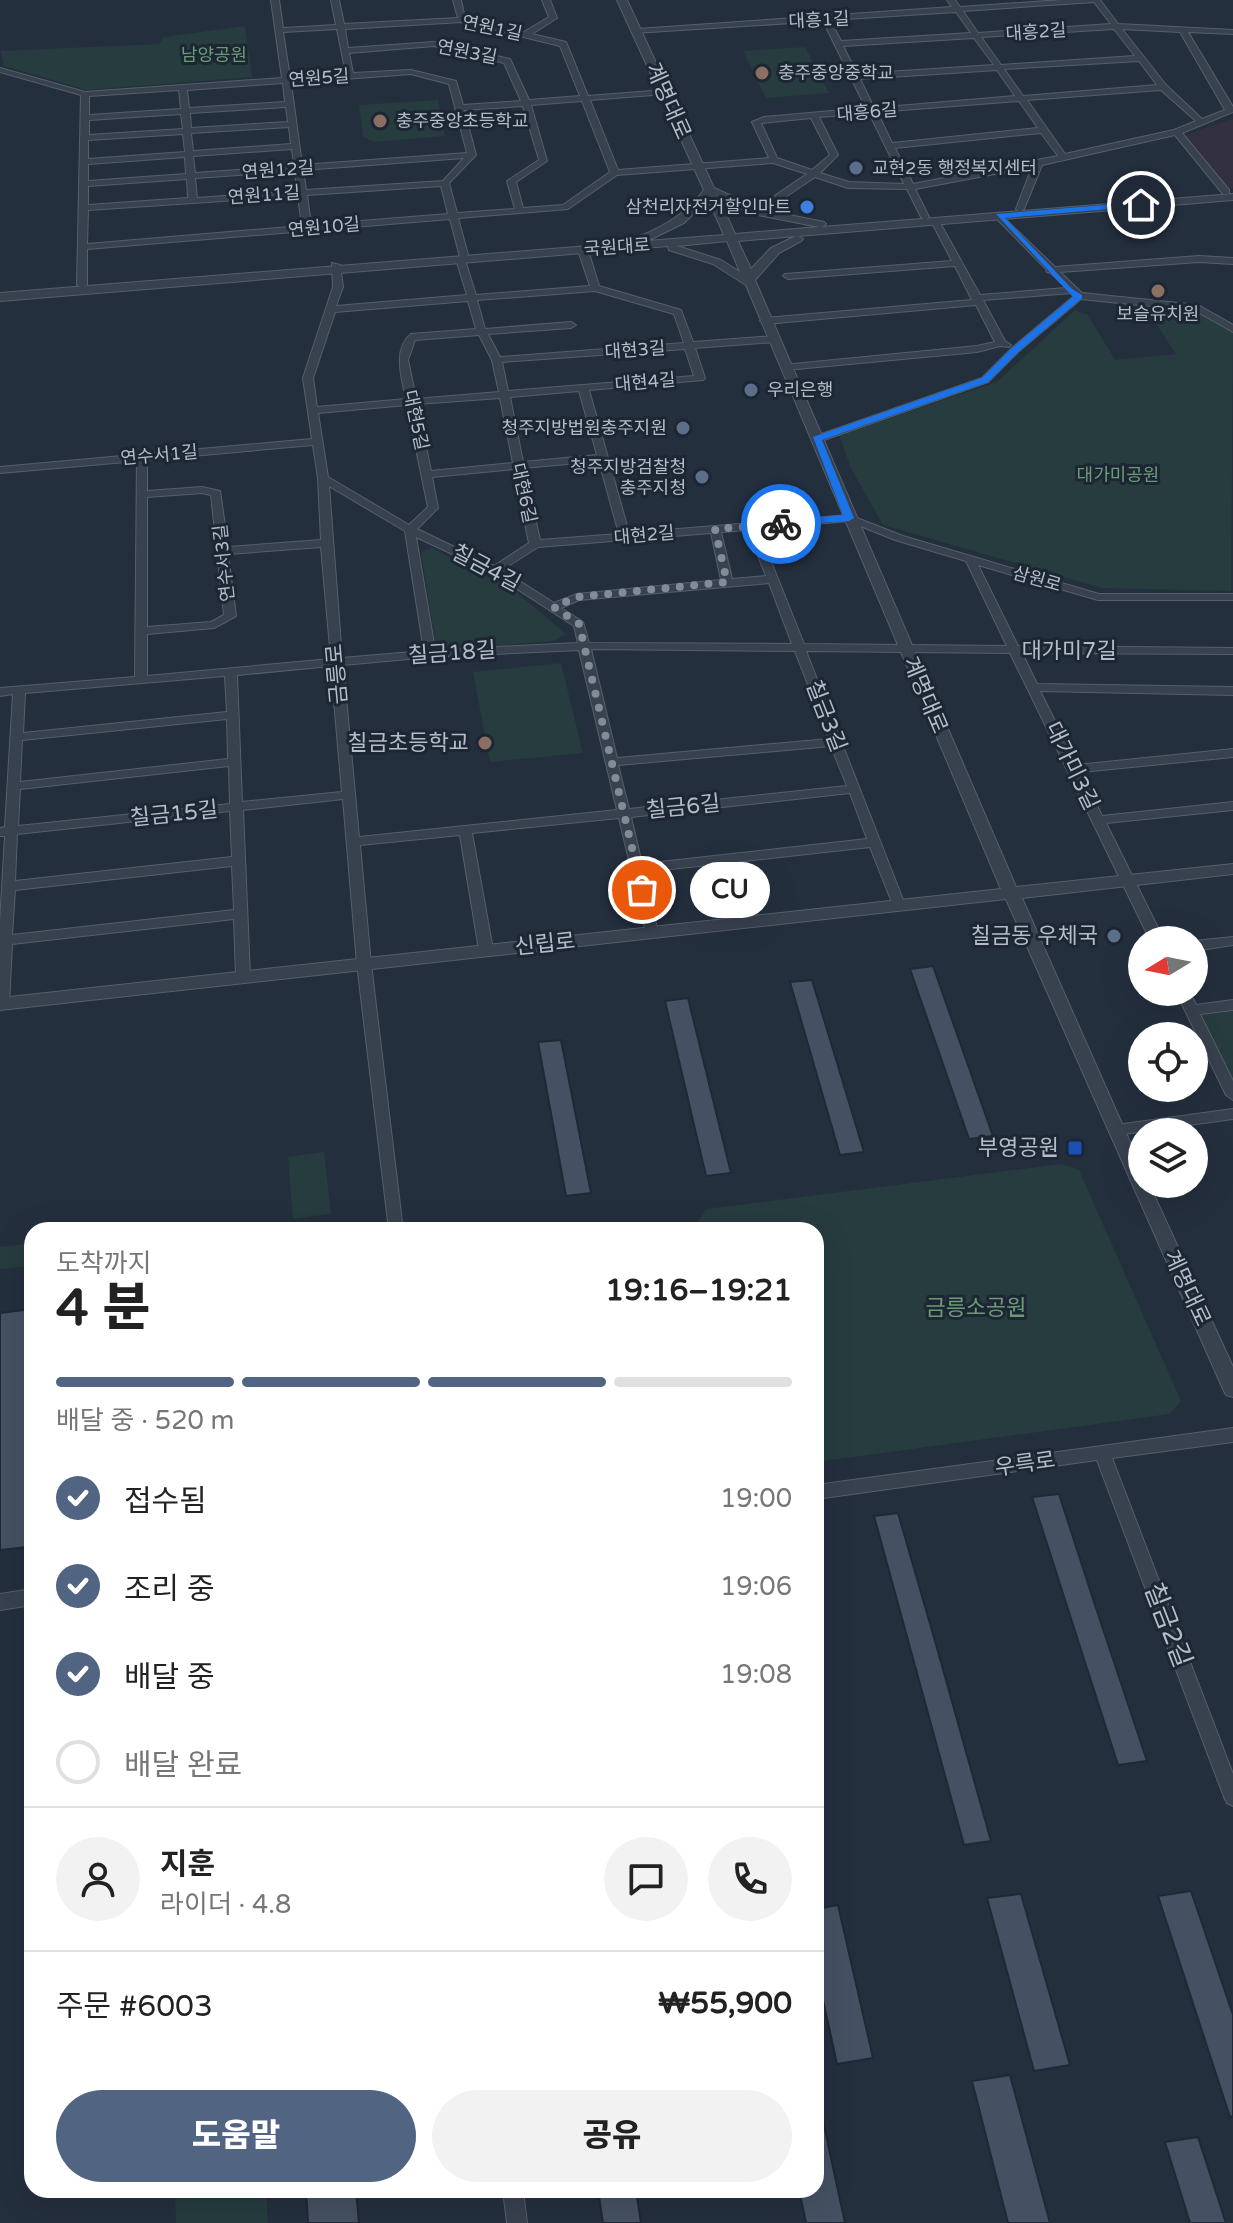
<!DOCTYPE html>
<html lang="ko">
<meta charset="utf-8">
<style>
body{margin:0;font-family:"Varela Round","Noto Sans KR",sans-serif;background:#f2f2f2;color:#222;height:100vh;display:flex;flex-direction:column;font-size:30px;white-space:nowrap}
*{box-sizing:border-box;margin:0}
p{font-size:26px;color:#767676}
.icon{flex:none;width:44px;height:44px;fill:none;stroke:currentColor;stroke-width:2;stroke-linecap:round;stroke-linejoin:round}
.map{position:relative;flex:1;overflow:hidden}
.drawer{position:absolute;left:24px;top:1222px;width:800px;height:976px;display:flex;flex-direction:column;background:#fff;border-radius:24px;box-shadow:0 8px 32px #0002}
.drawer>*{flex:none}
.needle{width:52px;rotate:260deg}
.tools{position:absolute;left:1128px;top:926px;display:grid;gap:16px}
.tools a{display:grid;place-items:center;width:80px;height:80px;border-radius:50%;background:#fff;box-shadow:0 8px 32px #0002;font-size:40px}
.pin{position:absolute;display:grid;place-items:center;width:68px;height:68px;color:#fff;margin:-34px;border:4px solid #fff;border-radius:50%;box-shadow:0 2px 8px #0007}
.courier{position:absolute;display:grid;place-items:center;width:80px;height:80px;margin:-40px;border:6px solid #1a73e8;border-radius:50%;background:#fff;color:#222;box-shadow:0 2px 10px #0007}
.bubble{position:absolute;height:56px;border-radius:28px;background:#fff;box-shadow:0 8px 32px #0002;font-size:26px;font-weight:800;line-height:56px;text-align:center}
.head em{font-style:normal;font-weight:800}
.head div{display:flex;flex-direction:column-reverse}
.head{display:flex;align-items:center;justify-content:space-between;height:136px;padding:0 32px}
h1{font-size:52px;font-weight:800;line-height:60px}
.bar{display:grid;grid-template-columns:repeat(4,1fr);gap:12px 8px;align-content:center;height:96px;padding:0 32px}
.bar i{height:10px;border-radius:6px;background:#e0e0e0}
.bar .on{background:#516482}
.bar p{grid-column:span 4}
.line{display:flex;align-items:center;gap:20px;padding:0 32px;border-top:2px solid #e0e0e0}
.line div{flex:1}
.round{display:grid;place-items:center;flex:none;width:84px;height:84px;border-radius:42px;background:#f2f2f2}
ol{padding:0 32px;list-style:none}
li{display:flex;align-items:center;gap:24px;height:88px}
li p{margin-inline-start:auto}
li .icon{padding:8px;border-radius:50%;background:#516482;color:#fff;stroke-width:4}
li:last-child{color:#767676}
li i{width:44px;height:44px;border:4px solid #e0e0e0;border-radius:50%}
.cta{display:flex;gap:16px;margin-top:auto;padding:16px 32px}
.cta a{flex:1;height:92px;border-radius:48px;background:#516482;color:#fff;font-size:32px;font-weight:800;line-height:92px;text-align:center}
.cta a+a{background:#f2f2f2;color:#222}
.map>svg:first-child{display:block}
.medical{fill:#32303f}
.green{fill:#263c3f}
.building{fill:#455162;stroke:#1f2835;stroke-width:2}
.lines{fill:none;stroke-linecap:round;stroke-linejoin:round}
.minor-casing{stroke:#565f6c;stroke-width:2}
.tertiary-casing{stroke:#565f6c;stroke-width:2}
.minor{fill:#38414e;fill-rule:evenodd}
.tertiary{fill:#38414e;fill-rule:evenodd}
.route{fill:#1a73e8}
.done{stroke:#828b98;stroke-width:8;stroke-dasharray:0 14.4}
.education-dot{fill:#8d6e63;stroke:#1d2633;stroke-width:3}
.service-dot{fill:#5c6f8a;stroke:#1d2633;stroke-width:3}
.shop-dot{fill:#3f7fe0;stroke:#1d2633;stroke-width:3}
.transit-dot{fill:#1a4fb4;stroke:#1d2633;stroke-width:3}
.labels{text-anchor:middle;dominant-baseline:central;stroke-width:6;stroke-linejoin:round;paint-order:stroke}
.far-street-label{font-size:18px;fill:#b4bcc9;stroke:#1d2633}
.far-park-label{font-size:18px;fill:#6b9a76;stroke:#1d2633}
.far-poi-label{font-size:18px;fill:#b4bcc9;stroke:#1d2633;text-anchor:start}
.street-label{font-size:22px;fill:#b4bcc9;stroke:#1d2633}
.poi-label{font-size:22px;fill:#b4bcc9;stroke:#1d2633;text-anchor:end}
.park-label{font-size:22px;fill:#6b9a76;stroke:#1d2633}
.near-street-label{font-size:26px;fill:#b4bcc9;stroke:#1d2633}
</style>
<div class="map">
<svg width="1233" height="2223" viewBox="0 0 1233 2223">
<rect width="100%" height="100%" fill="#242f3e"/>
<polygon class="medical" points="1233,119 1233,188 1228,188 1185,135"/>
<g class="green">
<polygon points="245,26 252,77 87,90 4,66 1,51 159,44 164,37"/>
<polygon points="805,47 829,93 766,98 743,51"/>
<polygon points="438,100 445,136 375,142 363,137 359,105"/>
<polygon points="1164,307 1196,311 1233,333 1231,591 1102,588 883,525 851,468 839,435 997,382 1075,310 1088,315 1115,360 1176,354 1150,315"/>
<polygon points="432,548 516,592 566,634 554,641 445,649 435,641 421,552"/>
<polygon points="561,663 583,753 490,762 473,672"/>
<polygon points="1233,1010 1233,1081 1201,1014"/>
<polygon points="324,1152 331,1214 293,1219 288,1157"/>
<polygon points="1062,1164 1079,1170 1181,1401 1170,1414 816,1462 816,1230 693,1230 706,1209"/>
<polygon points="32,1243 32,1266 0,1269 0,1247"/>
<polygon points="175,2190 266,2190 268,2223 176,2223"/>
</g>
<g class="building">
<polygon points="933,966 993,1136 969,1139 910,969"/>
<polygon points="812,980 864,1152 840,1155 790,982"/>
<polygon points="688,998 731,1173 706,1176 665,1001"/>
<polygon points="561,1040 591,1193 566,1196 538,1042"/>
<polygon points="32,1309 28,1547 0,1550 0,1313"/>
<polygon points="1059,1494 1094,1602 1147,1761 1118,1765 1032,1497"/>
<polygon points="898,1513 937,1648 991,1841 964,1845 874,1516"/>
<polygon points="1191,1891 1233,2015 1233,2116 1230,2117 1158,1896"/>
<polygon points="1021,1894 1070,2065 1034,2071 987,1898"/>
<polygon points="838,1905 873,2058 837,2064 816,1968 816,1909"/>
<polygon points="1010,2075 1050,2223 1008,2223 972,2081"/>
<polygon points="822,2116 845,2223 806,2223 799,2190 816,2190 816,2117"/>
<polygon points="1198,2137 1226,2223 1190,2223 1165,2142"/>
<polygon points="306,2190 356,2190 359,2223 308,2223"/>
<polygon points="598,2190 636,2190 641,2223 603,2223"/>
</g>
<g class="lines">
<defs>
<g id="minor">
<path d="M271 0H279L283 28 336 25 331 0H339L344 24 458 18 453 0H461L465 19 524 32 549 17 542 0H550L557 18 532 34 566 42 588 96 665 90 669 92 665 94 590 100 618 170 769 158 752 122 764 117 866 108 823 21 634 33 633 31 637 29 952 7 947 0H955L960 7 1062 0H1100L1118 24 1233 30V34L1188 32 1233 107V112L1182 133 1229 190V194H1223L1175 135 1042 165 1024 209 1020 212 1016 209 1032 167 915 189 929 217 925 220 921 217 907 189 848 188 815 177 760 214H754V210L807 174 773 163 617 175 568 209 458 218 468 255 464 257 476 295 590 286 578 250 583 247 588 250 599 286 681 310 693 342 774 336 779 339 774 342 695 348 705 378 703 380 589 390 629 533 849 515 903 536 1099 594H1233V600H1098L978 565 1018 646 1233 648V654L1022 653 1037 684 1233 687V695L1040 691 1077 765 1233 749V757L1081 772 1102 816 1233 802V810L1106 823 1164 940H1150L1010 653 806 651 905 905 904 908H894L893 905 870 847 644 872 658 932 652 936 646 932 619 818 472 833 493 950 486 955 479 950 460 835 360 845 371 964 403 1230H389L357 964 343 799 243 810 250 976 248 979 243 981 236 976 234 919 12 944 9 1004 7 1007 0 1008V922L5 836H0V828L5 827 13 694 0 696V688L135 677 137 461 0 473V467L312 439 303 378 333 287 332 263 340 265 343 287 336 306 467 295 456 259 460 257 450 219 87 249V285L82 288 77 285 81 95 0 72V68L85 92 282 78ZM1094 2 1111 24 978 33 963 11ZM956 12 971 33 841 41 830 20ZM462 22 560 46 580 96 529 100 510 59 434 42 348 48 345 29ZM337 29 346 74 290 78 283 32ZM1114 29 1135 56 1001 65 981 37ZM1122 29 1180 32 1225 110 1202 119 1166 85ZM974 38 994 65 857 74 843 46ZM434 46 504 63 521 101 463 105 456 81 411 70 353 73 349 53ZM1139 61 1157 85 1023 96 1004 69ZM997 70 1015 96 874 108 860 79ZM411 74 449 84 467 153 302 165 291 83ZM283 83 285 102 189 108 187 90ZM179 90 181 109 89 115V96ZM1161 90 1196 121 1174 130 1065 154 1027 100ZM582 101 610 172 563 205 523 208 516 182 547 161 531 105ZM1019 101 1038 128 892 143 877 112ZM523 106 539 160 507 181 515 209 457 213 449 183 476 155 464 110ZM286 107 288 122 191 128 190 113ZM869 113 904 184 849 182 820 173 838 155 819 117ZM181 114 183 129 89 135V120ZM811 118 830 155 812 170 777 158 761 123ZM289 127 291 144 193 151 191 133ZM1041 133 1058 156 913 184 895 148ZM183 134 185 152 88 159V140ZM292 149 294 166 195 173 193 156ZM185 157 186 174 88 181V164ZM464 158 443 181 306 190 303 170ZM295 171 297 191 197 198 195 178ZM187 179 188 198 88 205V186ZM441 186 448 214 311 225 307 195ZM298 196 302 226 87 244 88 210ZM595 291 674 314 684 343 500 357 488 334 571 328 576 325 571 322 485 329 477 300ZM468 301 476 329 411 334C392 349 402 379 406 399L317 407 313 378 335 312ZM479 335 492 360 499 392 416 399 408 360 415 340ZM685 349 694 376 508 391 502 362ZM579 391 597 455 523 462 510 397ZM500 398 513 463 431 471 417 404ZM407 405 428 507 409 525 328 477 318 413ZM313 445 318 478 321 540 228 547 220 491 202 487 147 491V460ZM599 461 619 534 540 540 524 468ZM514 469 529 543 494 566 417 529 438 508 432 477ZM329 486 405 531 424 651 342 658ZM202 493 211 495 224 615 211 622 147 627V497ZM848 521 895 540 966 561 1007 646 804 644 758 529ZM748 530 766 576 732 579 721 532ZM711 533 721 580 577 594 554 603 502 570 538 547ZM416 537 491 572 574 626 578 643 435 650ZM321 547 331 659 147 676V634L214 628 236 616 228 554ZM769 583 792 644 589 643 583 622 561 608 579 600ZM591 649 795 651 829 739 617 758ZM579 650 617 810 359 837 343 665 430 657ZM331 666 342 792 242 802 237 675ZM225 676 227 712 23 733 25 693ZM227 719 228 759 20 782 22 740ZM831 746 847 786 629 809 618 765ZM229 766 230 804 18 826 20 789ZM850 793 867 839 642 864 631 817ZM230 811 232 857 15 881 17 834ZM232 866 234 910 12 935 15 890Z"/>
<polygon points="999,213 1055,267 1199,256 1233,258 1233,264 1199,262 1060,272 1082,293 1198,305 1233,325 1233,332 1196,311 1081,299 1018,352 988,382 821,441 813,441 813,437 982,378 1012,348 1074,296 1071,293 983,300 1005,341 1011,345 1009,347 1000,346 977,352 786,370 783,369 783,365 977,346 995,342 976,305 765,324 760,321 765,318 972,300 955,266 788,279 783,276 785,274 952,261 931,221 935,218 939,221 980,295 1066,288 1051,273 1047,272 1046,269 996,218 996,214"/>
<polygon points="1233,937 1233,945 1194,951 1194,941"/>
<polygon points="1176,992 1190,992 1196,1005 1233,1000 1233,1010 1200,1014 1233,1081 1233,1100 1226,1095"/>
<polygon points="1233,1109 1233,1119 1116,1135 1111,1134 1109,1130 1111,1126 1116,1125"/>
<polygon points="1233,1428 1233,1442 1112,1458 1233,1774 1233,1806 1227,1803 1224,1797 1097,1460 816,1499 816,1485"/>
<polygon points="32,1589 32,1605 0,1610 0,1594"/>
<polygon points="503,2190 523,2190 527,2223 507,2223"/>
</g>
<path id="tertiary" d="M617 0H627L714 188 760 209 824 222 826 224 822 227 1233 194V200L798 236 803 239 801 241 779 253 755 280 1016 887 1233 864V874L1022 898 1142 1169V1184H1149L1233 1367V1397L1226 1395 1223 1389 1006 899 0 1010V998L1001 889 746 285 713 264 669 250 668 246 0 301V293L639 242 638 237C665 226 687 213 704 190ZM708 199 724 235 647 241 684 223ZM719 199 753 214 819 227 735 234ZM796 236 771 248 751 269 738 241ZM727 241 740 272 721 260 677 246Z"/>
</defs>
<use href="#minor" class="minor-casing"/>
<use href="#tertiary" class="tertiary-casing"/>
<use href="#minor" class="minor"/>
<use href="#tertiary" class="tertiary"/>
</g>
<polygon class="route" points="1141,202 1144,206 1005,218 1072,289 1082,295 1082,298 1018,352 988,382 822,440 854,518 849,521 777,526 781,521 843,515 813,437 982,378 1012,348 1073,297 996,214"/>
<g class="lines">
<polyline class="done" points="642,890 579,624 554,607 577,597 727,582 715,529 781,524"/>
</g>
<g class="education-dot">
<circle cx="762" cy="73" r="8"/>
<circle cx="380" cy="121" r="8"/>
<circle cx="1158" cy="291" r="8"/>
<circle cx="485" cy="743" r="8"/>
</g>
<g class="service-dot">
<circle cx="856" cy="168" r="8"/>
<circle cx="751" cy="390" r="8"/>
<circle cx="683" cy="428" r="8"/>
<circle cx="702" cy="477" r="8"/>
<circle cx="1114" cy="936" r="8"/>
</g>
<circle class="shop-dot" cx="807" cy="207" r="8"/>
<rect class="transit-dot" x="1067" y="1140" width="16" height="16" rx="4"/>
<g class="labels">
<g class="far-street-label">
<text transform="translate(819 20) rotate(-3)">대흥1길</text>
<text transform="translate(492 28) rotate(12)">연원1길</text>
<text transform="translate(1036 32) rotate(-4)">대흥2길</text>
<text transform="translate(467 52) rotate(11)">연원3길</text>
<text transform="translate(319 78) rotate(-4)">연원5길</text>
<text transform="translate(867 112) rotate(-5)">대흥6길</text>
<text transform="translate(278 170) rotate(-4)">연원12길</text>
<text transform="translate(264 195) rotate(-4)">연원11길</text>
<text transform="translate(324 227) rotate(-5)">연원10길</text>
<text transform="translate(617 247) rotate(-4)">국원대로</text>
<text transform="translate(635 350) rotate(-4)">대현3길</text>
<text transform="translate(645 382) rotate(-5)">대현4길</text>
<text transform="translate(416 420) rotate(78)">대현5길</text>
<text transform="translate(159 455) rotate(-5)">연수서1길</text>
<text transform="translate(524 493) rotate(78)">대현6길</text>
<text transform="translate(644 535) rotate(-5)">대현2길</text>
<text transform="translate(224 563) rotate(-96)">연수서3길</text>
<text transform="translate(1037 579) rotate(16)">삼원로</text>
</g>
<g class="far-park-label">
<text x="214" y="55">남양공원</text>
<text x="1118" y="475">대가미공원</text>
</g>
<g class="far-poi-label">
<text x="778" y="73">충주중앙중학교</text>
<text x="396" y="121">충주중앙초등학교</text>
<text x="872" y="168">교현2동 행정복지센터</text>
<text x="791" y="207" text-anchor="end">삼천리자전거할인마트</text>
<text x="1158" y="314" text-anchor="middle">보슬유치원</text>
<text x="767" y="390">우리은행</text>
<text x="667" y="428" text-anchor="end">청주지방법원충주지원</text>
<text x="686" y="467" text-anchor="end">청주지방검찰청<tspan x="686" dy="21">충주지청</tspan></text>
</g>
<g class="street-label">
<text transform="translate(668 101) rotate(66)">계명대로</text>
<text transform="translate(486 568) rotate(28)">칠금4길</text>
<text x="1069" y="651">대가미7길</text>
<text transform="translate(452 653) rotate(-4)">칠금18길</text>
<text transform="translate(337 674) rotate(-95)">금릉로</text>
<text transform="translate(925 695) rotate(67)">계명대로</text>
<text transform="translate(826 716) rotate(69)">칠금3길</text>
<text transform="translate(1072 766) rotate(64)">대가미3길</text>
<text transform="translate(683 807) rotate(-6)">칠금6길</text>
<text transform="translate(174 814) rotate(-6)">칠금15길</text>
<text transform="translate(545 944) rotate(-6)">신립로</text>
<text transform="translate(1187 1288) rotate(65)">계명대로</text>
<text transform="translate(1025 1464) rotate(-8)">우륵로</text>
</g>
<g class="poi-label">
<text x="469" y="743">칠금초등학교</text>
<text x="1098" y="936">칠금동 우체국</text>
<text x="1059" y="1148">부영공원</text>
</g>
<g class="park-label">
<text x="976" y="1308">금릉소공원</text>
</g>
<g class="near-street-label">
<text transform="translate(1168 1625) rotate(69)">칠금2길</text>
</g>
</g>
</svg>
<div class="tools">
<a><svg class="needle" viewBox="-14 -14 28 28"><path d="M0-13l5 13h-10z" fill="#e53935"/><path d="M0 13l5-13h-10z" fill="#767676"/></svg></a>
<a><svg class="icon" aria-label="locate" viewBox="0 0 24 24"><circle cx="12" cy="12" r="6"/><path d="M12 2v4M12 18v4M2 12h4M18 12h4"/></svg></a>
<a><svg class="icon" aria-label="layers" viewBox="0 0 24 24"><path d="M12 4l9 5-9 5-9-5zM3 14l9 5 9-5"/></svg></a>
</div>
<div class="pin" style="left:642px;top:890px;background:#ea580c"><svg class="icon" aria-label="bag" viewBox="0 0 24 24"><path d="M5 8h14l-1 12H6zM9 8a3 3 0 0 1 6 0"/></svg></div>
<div class="pin" style="left:1141px;top:205px;background:#1f2937"><svg class="icon" aria-label="home" viewBox="0 0 24 24"><path d="M3 11l9-7 9 7M6 9v11h12V9"/></svg></div>
<div class="courier" style="left:781px;top:524px"><svg class="icon" aria-label="bike" viewBox="0 0 24 24"><circle cx="6" cy="16" r="4"/><circle cx="18" cy="16" r="4"/><path d="M6 16l4-8h5l3 8M10 8l3 8H6M13 5h3"/></svg></div>
<div class="bubble" style="left:690px;top:862px;width:80px">CU</div>
<section class="drawer">
<div class="head"><div><h1>4 분</h1><p>도착까지</p></div><em>19:16–19:21</em></div>
<div class="bar"><i class="on"></i><i class="on"></i><i class="on"></i><i></i><p>배달 중 · 520 m</p></div>
<ol>
<li><svg class="icon" aria-label="check" viewBox="0 0 24 24"><path d="M5 12l5 5 9-10"/></svg>접수됨<p>19:00</p></li>
<li><svg class="icon" aria-label="check" viewBox="0 0 24 24"><path d="M5 12l5 5 9-10"/></svg>조리 중<p>19:06</p></li>
<li><svg class="icon" aria-label="check" viewBox="0 0 24 24"><path d="M5 12l5 5 9-10"/></svg>배달 중<p>19:08</p></li>
<li><i></i>배달 완료</li>
</ol>
<div class="line" style="height:144px"><a class="round"><svg class="icon" aria-label="person" viewBox="0 0 24 24"><circle cx="12" cy="8" r="4"/><path d="M4 21q1-7 8-7t8 7"/></svg></a><div><b>지훈</b><p>라이더 · 4.8</p></div><a class="round"><svg class="icon" aria-label="chat" viewBox="0 0 24 24"><path d="M4 5h16v11H9l-5 4z"/></svg></a><a class="round"><svg class="icon" aria-label="phone" viewBox="0 0 24 24"><path d="M5 4h4l2 5-3 2q2 4 5 5l2-3 5 2v4C11 20 4 13 5 4z"/></svg></a></div>
<div class="line" style="height:104px"><div>주문 #6003</div><b>₩55,900</b></div>
<div class="cta"><a>도움말</a><a>공유</a></div>
</section>
</div>
